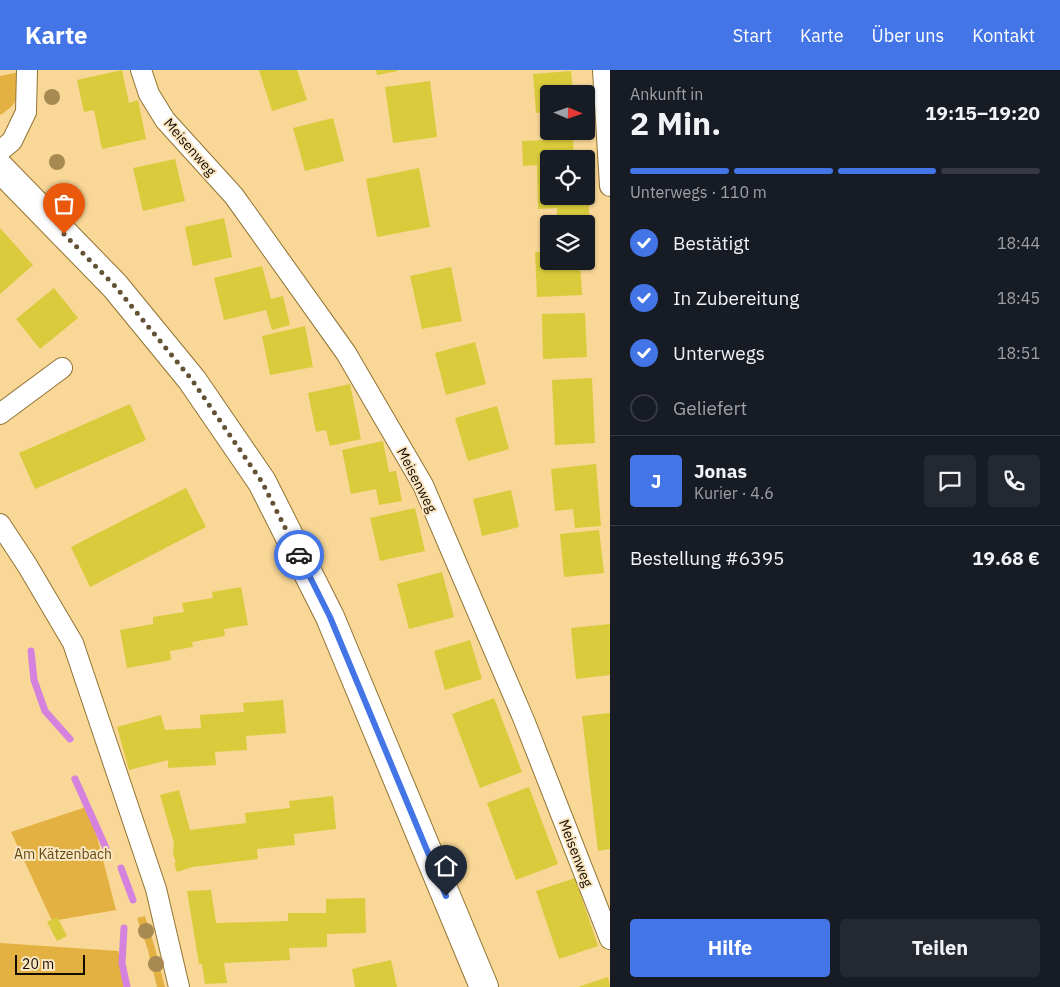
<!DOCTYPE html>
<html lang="de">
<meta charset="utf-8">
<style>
body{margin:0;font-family:"IBM Plex Sans",sans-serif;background:#242831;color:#f1f3f6;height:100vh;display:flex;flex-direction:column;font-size:19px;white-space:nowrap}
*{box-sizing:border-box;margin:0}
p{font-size:16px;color:#9ea1a6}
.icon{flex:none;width:28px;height:28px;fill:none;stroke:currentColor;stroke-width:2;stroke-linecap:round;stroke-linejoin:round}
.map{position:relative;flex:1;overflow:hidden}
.drawer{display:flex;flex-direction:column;background:#171b24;width:450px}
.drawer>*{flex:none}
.needle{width:32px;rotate:92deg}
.tools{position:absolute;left:540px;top:15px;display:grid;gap:10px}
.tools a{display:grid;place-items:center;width:55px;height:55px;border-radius:5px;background:#171b24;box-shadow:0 1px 4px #0004;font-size:25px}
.scale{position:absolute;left:15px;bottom:12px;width:70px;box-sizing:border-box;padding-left:5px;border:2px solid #150a00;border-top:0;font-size:14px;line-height:18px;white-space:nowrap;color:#150a00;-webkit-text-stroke:4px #fae6c1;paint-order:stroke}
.pin{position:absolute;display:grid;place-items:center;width:42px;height:42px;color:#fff;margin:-51px -21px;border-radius:50% 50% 50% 0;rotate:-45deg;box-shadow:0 0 5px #0007}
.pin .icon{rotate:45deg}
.courier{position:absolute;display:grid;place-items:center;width:50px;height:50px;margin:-25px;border:4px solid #4375e6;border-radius:50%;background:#fff;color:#222;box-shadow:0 1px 6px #0007}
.overview em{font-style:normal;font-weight:700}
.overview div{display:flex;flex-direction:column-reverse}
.overview{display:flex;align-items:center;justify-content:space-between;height:85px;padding:0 20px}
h1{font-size:32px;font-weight:700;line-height:38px}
.bar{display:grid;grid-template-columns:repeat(4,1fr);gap:8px 5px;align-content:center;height:60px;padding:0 20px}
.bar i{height:6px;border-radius:4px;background:#363941}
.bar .on{background:#4375e6}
.bar p{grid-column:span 4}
.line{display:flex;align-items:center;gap:12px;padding:0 20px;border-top:1px solid #363941}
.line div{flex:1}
.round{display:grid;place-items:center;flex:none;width:52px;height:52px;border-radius:5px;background:#242831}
ol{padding:0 20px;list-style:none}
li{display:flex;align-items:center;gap:15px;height:55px}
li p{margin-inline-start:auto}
li .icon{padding:5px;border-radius:50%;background:#4375e6;color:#fff;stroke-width:4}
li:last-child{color:#9ea1a6}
li i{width:28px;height:28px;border:2px solid #363941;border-radius:50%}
.button{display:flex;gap:10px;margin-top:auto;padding:10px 20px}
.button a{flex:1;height:58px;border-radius:5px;background:#4375e6;color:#fff;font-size:20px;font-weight:700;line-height:58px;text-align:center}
.button a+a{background:#242831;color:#f1f3f6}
header{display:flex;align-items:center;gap:30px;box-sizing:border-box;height:70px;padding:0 25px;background:#4375e6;color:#fff}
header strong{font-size:24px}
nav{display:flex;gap:28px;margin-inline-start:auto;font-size:18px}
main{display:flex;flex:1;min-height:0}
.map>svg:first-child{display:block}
.green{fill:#e3b141}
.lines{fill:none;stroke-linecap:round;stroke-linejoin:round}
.stream{stroke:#d582de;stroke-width:7}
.building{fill:#d9cb3b}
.street-casing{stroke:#917334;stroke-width:22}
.secondary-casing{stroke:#917334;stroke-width:30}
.street{stroke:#fff;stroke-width:20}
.secondary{stroke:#fff;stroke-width:28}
.tree{fill:#a68a51}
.done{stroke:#645235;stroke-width:5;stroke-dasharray:0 9}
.route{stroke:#4375e6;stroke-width:6}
.labels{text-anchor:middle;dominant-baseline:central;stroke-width:4;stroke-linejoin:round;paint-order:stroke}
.street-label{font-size:14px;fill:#150a00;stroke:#fae6c1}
.park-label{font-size:14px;fill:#624b17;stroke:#fae6c1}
</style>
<header>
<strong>Karte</strong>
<nav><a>Start</a><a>Karte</a><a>Über uns</a><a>Kontakt</a></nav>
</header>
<main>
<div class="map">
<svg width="610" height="917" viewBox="0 0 610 917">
<rect width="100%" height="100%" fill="#f8d797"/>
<g class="green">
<path d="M20 2C19 22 20 34 0 45V6Z"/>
<polygon points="89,736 116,840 52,851 11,762"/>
<polygon points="145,846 155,878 165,917 157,917 148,880 137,848"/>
<polygon points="0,873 118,881 127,917 0,917"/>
</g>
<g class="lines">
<g class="stream">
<polyline points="31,581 34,610 45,641 70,669"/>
<polyline points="75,709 106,778"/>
<polyline points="121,798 133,830"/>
<polyline points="124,858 122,893 127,917"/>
</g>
</g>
<g class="building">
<polygon points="122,0 129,33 138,30 146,69 102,79 94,40 84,42 77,10"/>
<polygon points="259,0 297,0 307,30 272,41"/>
<polygon points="376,0 397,0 398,1 377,5"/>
<polygon points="571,1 573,24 549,24 549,42 536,43 533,4"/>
<polygon points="430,11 437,67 393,73 385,17"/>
<polygon points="333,48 344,91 305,101 293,58"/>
<polygon points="573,69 574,89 549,89 549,126 575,126 575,132 589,131 589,172 586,172 586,154 557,154 557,138 538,139 537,95 523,96 522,71"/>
<polygon points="175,89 185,131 143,141 133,98"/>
<polygon points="419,98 430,157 377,167 366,109"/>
<polygon points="224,148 232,187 193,196 185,157"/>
<polygon points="0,158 33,195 0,224"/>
<polygon points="535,182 549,182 549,191 580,191 582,225 537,227"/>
<polygon points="262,196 271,229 283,226 290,255 272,260 266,240 224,250 214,208"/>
<polygon points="451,197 462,251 422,259 410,206"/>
<polygon points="54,218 78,248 40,279 16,249"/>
<polygon points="585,243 587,287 543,289 542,244"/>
<polygon points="305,256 313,297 270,305 262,266"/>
<polygon points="475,272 486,314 446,325 435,283"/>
<polygon points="592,308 595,373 555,375 552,310"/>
<polygon points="350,314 361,369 330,376 326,360 316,362 308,323"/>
<polygon points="130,334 146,370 35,419 19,383"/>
<polygon points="497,336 509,379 468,391 455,348"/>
<polygon points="383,371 389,402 396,401 402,431 379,435 376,419 351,424 342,380"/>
<polygon points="596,394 601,456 575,458 573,439 555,441 551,399"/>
<polygon points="186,418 206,457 90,517 71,477"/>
<polygon points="511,420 519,457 482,466 473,429"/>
<polygon points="415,438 425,481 380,491 370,448"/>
<polygon points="599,460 604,503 564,507 560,464"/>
<polygon points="442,502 454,547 409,559 397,514"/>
<polygon points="241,517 248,555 224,559 225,566 192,572 193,577 170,581 171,590 127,598 120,560 153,554 153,547 184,542 182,533 213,528 212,522"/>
<polygon points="610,554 610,605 576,609 571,558"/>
<polygon points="470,570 482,609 445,620 434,581"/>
<polygon points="494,628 522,702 480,718 452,644"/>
<polygon points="283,630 286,663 246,666 247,680 215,682 216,695 168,698 168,690 129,700 117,657 161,645 165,660 201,658 200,645 244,642 243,633"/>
<polygon points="610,643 610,779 598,781 582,646"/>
<polygon points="529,717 558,794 516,810 487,733"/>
<polygon points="179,720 190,760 246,753 245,743 290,738 289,731 333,726 336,759 294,764 295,775 257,779 258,789 192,797 177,802 174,793 176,793 173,783 174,773 160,725"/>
<polygon points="575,808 598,876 559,889 536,821"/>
<polygon points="211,820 216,853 288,851 288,843 326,843 326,829 365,828 366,863 327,864 327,877 289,878 290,890 224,893 227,913 205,914 202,894 199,894 187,821"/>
<polygon points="57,847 67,866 57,871 47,852"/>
<polygon points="391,890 397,917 355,917 352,899"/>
<polygon points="608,907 610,917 578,917"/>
</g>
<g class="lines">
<defs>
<g id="street">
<polyline points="141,0 149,24 165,50 234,126 346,283 423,415 524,650 610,869"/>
<polyline points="603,0 610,116"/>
<polyline points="0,81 12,71 26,42 27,0"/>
<polyline points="0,344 62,298"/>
<polyline points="0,454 27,495 73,573 156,819 179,917"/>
</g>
<polyline id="secondary" points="0,98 115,216 192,310 262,412 330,547 484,917"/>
</defs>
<use href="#street" class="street-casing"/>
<use href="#secondary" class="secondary-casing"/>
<use href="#street" class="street"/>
<use href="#secondary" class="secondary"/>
</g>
<g class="tree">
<circle cx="52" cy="27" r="8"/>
<circle cx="57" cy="92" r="8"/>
<circle cx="146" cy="861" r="8"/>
<circle cx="156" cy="894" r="8"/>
</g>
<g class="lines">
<polyline class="done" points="64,164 115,216 192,310 262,412 299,485"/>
<polyline class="route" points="299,485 330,547 446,826"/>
</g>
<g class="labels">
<g class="street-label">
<text transform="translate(190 77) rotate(49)">Meisenweg</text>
<text transform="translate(417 410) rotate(63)">Meisenweg</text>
<text transform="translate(576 783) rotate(69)">Meisenweg</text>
</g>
<g class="park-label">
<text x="63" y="784">Am Kätzenbach</text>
</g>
</g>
</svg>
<div class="tools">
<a><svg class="needle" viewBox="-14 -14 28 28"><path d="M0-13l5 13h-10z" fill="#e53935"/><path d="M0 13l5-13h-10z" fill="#9ea1a6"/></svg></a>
<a><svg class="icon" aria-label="locate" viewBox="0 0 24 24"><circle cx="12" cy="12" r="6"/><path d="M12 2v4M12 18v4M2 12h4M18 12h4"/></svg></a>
<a><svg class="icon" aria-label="layers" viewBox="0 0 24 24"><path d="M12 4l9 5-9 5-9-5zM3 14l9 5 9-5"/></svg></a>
</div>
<div class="scale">20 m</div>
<div class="pin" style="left:64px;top:164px;background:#ea580c"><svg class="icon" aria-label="bag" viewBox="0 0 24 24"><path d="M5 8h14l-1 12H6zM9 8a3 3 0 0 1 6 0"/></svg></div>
<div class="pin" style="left:446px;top:826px;background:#1f2937"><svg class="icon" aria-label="home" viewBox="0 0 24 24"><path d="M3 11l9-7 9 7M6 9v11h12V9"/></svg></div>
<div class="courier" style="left:299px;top:485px"><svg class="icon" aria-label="car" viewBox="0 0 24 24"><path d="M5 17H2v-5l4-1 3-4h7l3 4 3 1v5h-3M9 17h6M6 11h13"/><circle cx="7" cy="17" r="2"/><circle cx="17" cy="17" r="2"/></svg></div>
</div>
<section class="drawer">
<div class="overview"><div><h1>2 Min.</h1><p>Ankunft in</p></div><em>19:15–19:20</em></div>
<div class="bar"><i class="on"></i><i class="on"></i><i class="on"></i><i></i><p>Unterwegs · 110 m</p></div>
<ol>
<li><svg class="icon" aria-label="check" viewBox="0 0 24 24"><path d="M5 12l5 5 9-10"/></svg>Bestätigt<p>18:44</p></li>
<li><svg class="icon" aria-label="check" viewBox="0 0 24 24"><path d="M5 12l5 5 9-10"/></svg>In Zubereitung<p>18:45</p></li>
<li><svg class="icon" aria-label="check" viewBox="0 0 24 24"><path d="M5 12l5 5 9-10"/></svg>Unterwegs<p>18:51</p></li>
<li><i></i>Geliefert</li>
</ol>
<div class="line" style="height:90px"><b class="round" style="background:#4375e6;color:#fff">J</b><div><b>Jonas</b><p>Kurier · 4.6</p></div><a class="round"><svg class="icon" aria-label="chat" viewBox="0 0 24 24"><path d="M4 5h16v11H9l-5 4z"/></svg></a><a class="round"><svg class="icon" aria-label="phone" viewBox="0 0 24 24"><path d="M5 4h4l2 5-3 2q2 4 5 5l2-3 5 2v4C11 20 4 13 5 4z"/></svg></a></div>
<div class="line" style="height:65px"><div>Bestellung #6395</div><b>19.68 €</b></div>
<div class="button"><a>Hilfe</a><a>Teilen</a></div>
</section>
</main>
